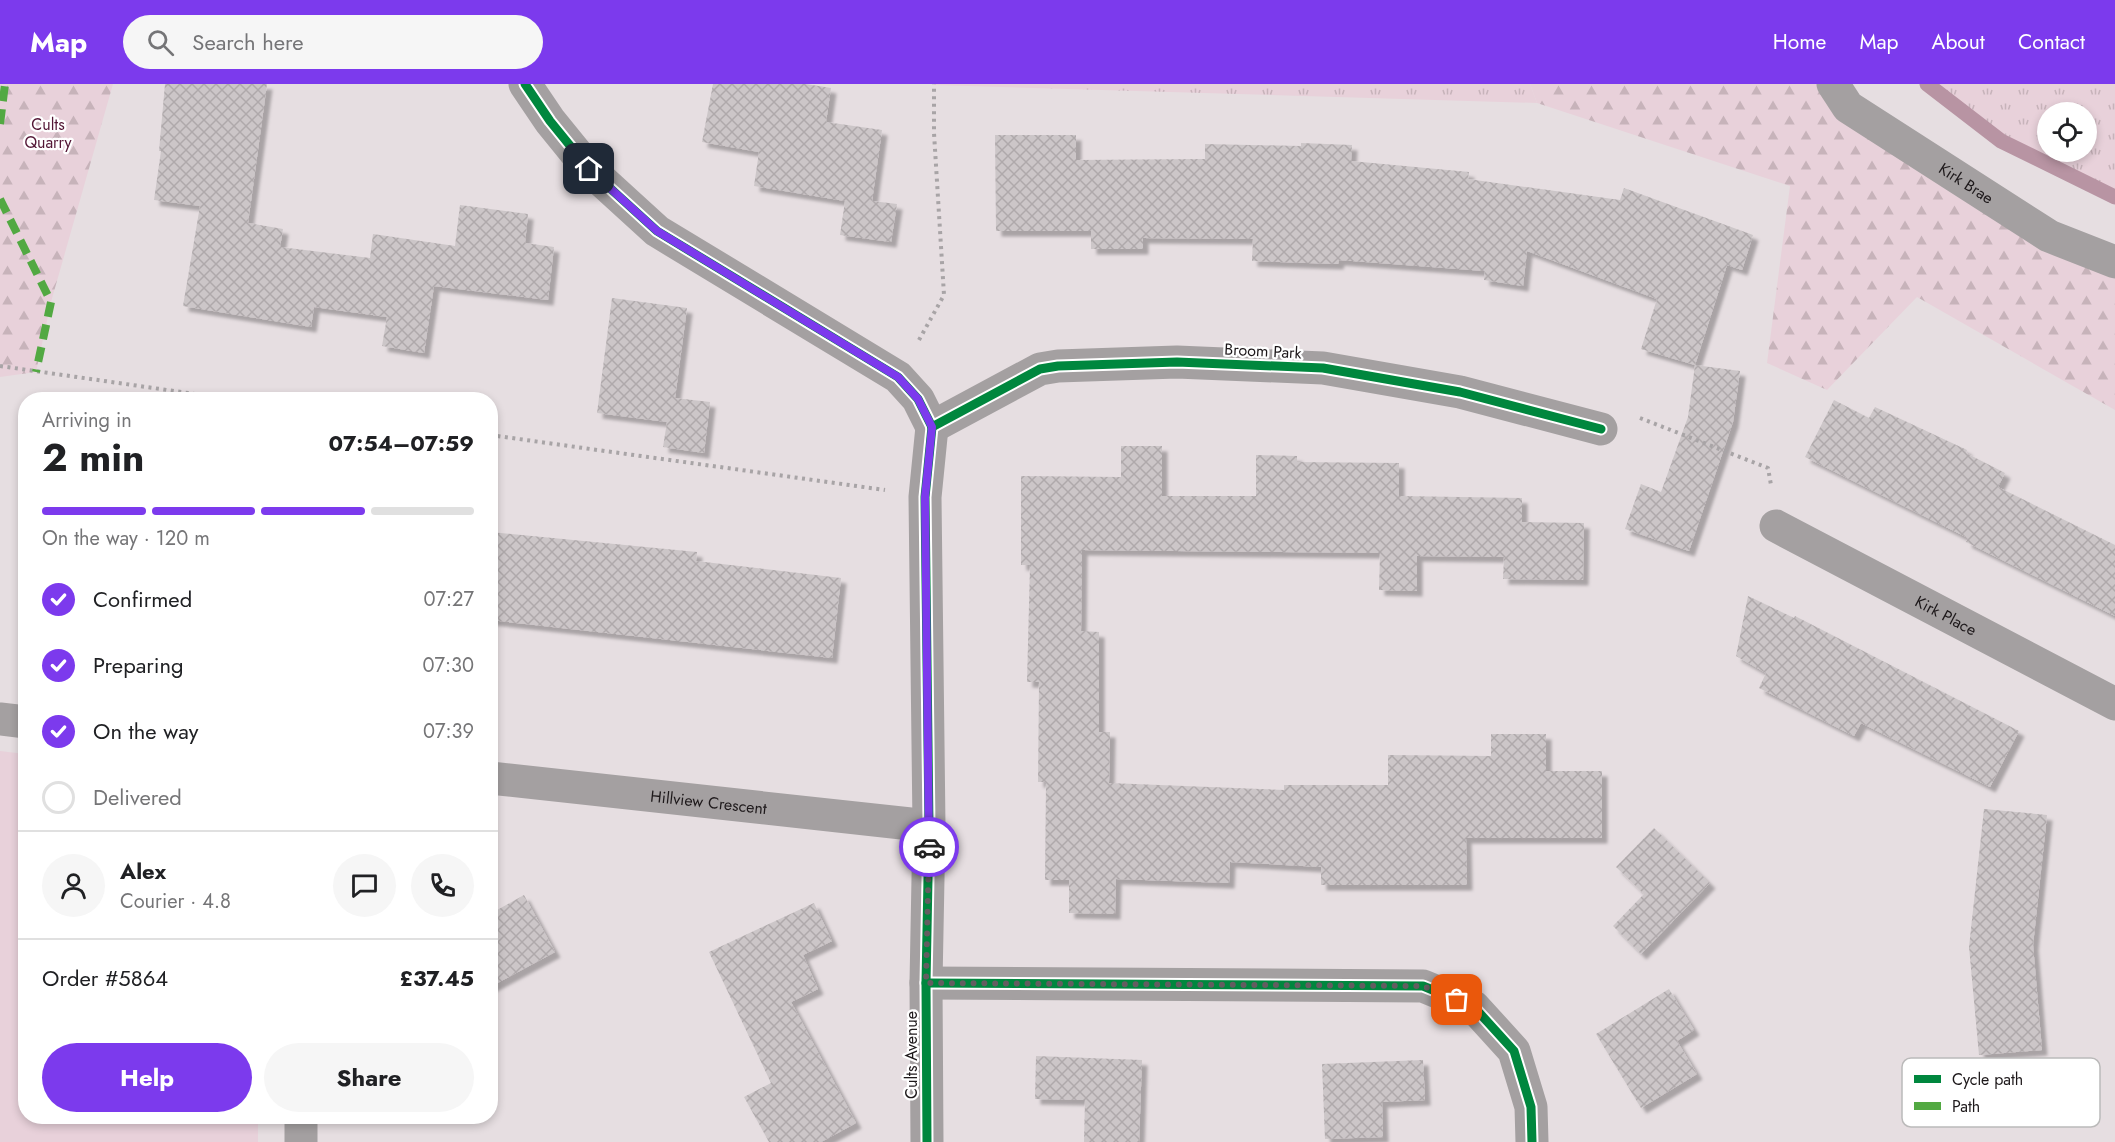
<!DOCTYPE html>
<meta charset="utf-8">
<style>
body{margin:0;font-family:Jost,sans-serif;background:#f6f6f6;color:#202124;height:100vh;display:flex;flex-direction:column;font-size:22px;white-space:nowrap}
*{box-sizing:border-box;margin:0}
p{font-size:20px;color:#757577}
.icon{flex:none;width:33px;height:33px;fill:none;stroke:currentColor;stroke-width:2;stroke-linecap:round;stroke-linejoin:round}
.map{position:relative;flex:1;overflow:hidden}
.drawer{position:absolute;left:18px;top:308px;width:480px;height:732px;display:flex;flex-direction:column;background:#fff;border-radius:24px;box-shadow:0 3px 9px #0003}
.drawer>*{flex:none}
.tools{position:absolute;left:2037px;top:18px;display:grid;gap:12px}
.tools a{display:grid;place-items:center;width:60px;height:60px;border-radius:50%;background:#fff;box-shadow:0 3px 9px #0003;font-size:30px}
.pin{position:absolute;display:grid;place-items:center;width:51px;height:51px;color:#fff;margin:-26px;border-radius:12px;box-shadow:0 3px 9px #0006}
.courier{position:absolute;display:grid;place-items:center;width:60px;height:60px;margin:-30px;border:4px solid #7c3aed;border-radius:50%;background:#fff;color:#222;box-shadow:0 2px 8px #0007}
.headline em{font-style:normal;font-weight:700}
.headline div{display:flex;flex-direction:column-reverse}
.headline{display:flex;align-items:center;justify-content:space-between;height:102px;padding:0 24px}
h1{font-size:39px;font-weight:700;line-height:45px}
.bar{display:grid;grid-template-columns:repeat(4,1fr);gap:9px 6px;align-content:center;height:72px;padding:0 24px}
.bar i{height:8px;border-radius:4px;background:#e0e0e0}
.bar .on{background:#7c3aed}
.bar p{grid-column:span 4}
.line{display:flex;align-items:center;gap:15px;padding:0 24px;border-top:2px solid #e0e0e0}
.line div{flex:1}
.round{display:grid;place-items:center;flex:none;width:63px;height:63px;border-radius:32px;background:#f6f6f6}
ol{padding:0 24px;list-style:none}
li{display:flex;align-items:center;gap:18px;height:66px}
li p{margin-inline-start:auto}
li .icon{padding:6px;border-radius:50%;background:#7c3aed;color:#fff;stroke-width:4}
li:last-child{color:#757577}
li i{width:33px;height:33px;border:3px solid #e0e0e0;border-radius:50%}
.button{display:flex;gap:12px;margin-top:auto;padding:12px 24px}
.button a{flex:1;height:69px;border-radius:36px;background:#7c3aed;color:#fff;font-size:24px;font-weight:700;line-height:69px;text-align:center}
.button a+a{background:#f6f6f6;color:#202124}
header{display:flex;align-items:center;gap:36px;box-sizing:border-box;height:84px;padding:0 30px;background:#7c3aed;color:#fff}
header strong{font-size:28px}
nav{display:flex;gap:33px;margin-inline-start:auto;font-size:21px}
.search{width:420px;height:54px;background:#f6f6f6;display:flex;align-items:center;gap:15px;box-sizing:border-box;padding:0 21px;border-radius:33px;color:#757577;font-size:22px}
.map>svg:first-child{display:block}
.grass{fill:url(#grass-tufts);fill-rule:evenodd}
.forest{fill:url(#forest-firs)}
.park{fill:#e8d1da}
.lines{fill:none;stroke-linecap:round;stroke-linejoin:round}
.stream{stroke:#b894a3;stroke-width:15}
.building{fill:url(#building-cross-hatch);filter:url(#shadow)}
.path{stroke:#a8a4a6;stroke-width:4;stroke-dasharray:3 4.5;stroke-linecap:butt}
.minor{stroke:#a4a0a1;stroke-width:33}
.quiet{stroke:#52a942;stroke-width:8;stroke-dasharray:15 8;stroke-linecap:butt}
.cycleway-casing{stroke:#fff;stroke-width:13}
.cycleway{stroke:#00873e;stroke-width:9}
.done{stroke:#635d60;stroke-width:6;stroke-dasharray:0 10.8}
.route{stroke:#7c3aed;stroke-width:8}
.labels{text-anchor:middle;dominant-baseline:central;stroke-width:4.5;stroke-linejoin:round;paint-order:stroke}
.park-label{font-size:16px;fill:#531635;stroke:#fff}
.street-label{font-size:16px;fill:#1d181a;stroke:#fff}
.key{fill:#fff;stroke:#bbbaba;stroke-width:1.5}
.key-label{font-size:16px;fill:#1d181a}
</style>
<header>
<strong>Map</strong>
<div class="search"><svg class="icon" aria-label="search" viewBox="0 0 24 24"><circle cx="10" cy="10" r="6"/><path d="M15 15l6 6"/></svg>Search here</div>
<nav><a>Home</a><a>Map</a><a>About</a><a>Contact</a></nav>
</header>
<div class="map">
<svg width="2115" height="1058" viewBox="0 0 2115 1058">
<defs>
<pattern id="grass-tufts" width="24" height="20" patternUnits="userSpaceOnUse" patternTransform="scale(1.5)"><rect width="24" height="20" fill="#e8d1da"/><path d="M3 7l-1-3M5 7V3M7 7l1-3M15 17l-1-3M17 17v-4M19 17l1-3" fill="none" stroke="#c7b3ba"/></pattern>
<pattern id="forest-firs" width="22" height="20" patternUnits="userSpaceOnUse" patternTransform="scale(1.5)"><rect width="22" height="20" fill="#e8d1da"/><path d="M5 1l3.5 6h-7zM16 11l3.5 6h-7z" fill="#c7b3ba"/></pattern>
<pattern id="building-cross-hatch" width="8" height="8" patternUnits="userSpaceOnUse" patternTransform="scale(1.5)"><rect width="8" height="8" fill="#ccc6c8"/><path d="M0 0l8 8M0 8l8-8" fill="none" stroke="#afa9ab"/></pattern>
<filter id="shadow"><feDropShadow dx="5.5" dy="5.5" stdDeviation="1.5" flood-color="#0004"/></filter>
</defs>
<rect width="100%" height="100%" fill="#e6dee1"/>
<g class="grass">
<polygon points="934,0 1530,0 1537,19 934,1"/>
<path d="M1927 0H2115V113L2001 57ZM2048 28H2086V68H2048Z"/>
</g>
<g class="forest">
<polygon points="0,0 113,0 51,218 36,288 0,293"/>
<polygon points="1530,0 1833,0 2115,178 2115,326 1917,213 1827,306 1767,279 1790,102 1537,19"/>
</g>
<polygon class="park" points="0,667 25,670 26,1032 258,1032 258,1058 0,1058"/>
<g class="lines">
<polyline class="stream" points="1927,0 2001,57 2115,113"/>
</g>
<g class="building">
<polygon points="165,0 267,0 248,139 283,145 280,163 370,174 373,150 455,162 460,121 528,130 525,159 554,163 548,216 434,202 424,269 382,262 387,233 314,223 311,243 183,222 200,122 154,116 161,67 159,67"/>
<polygon points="713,0 806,0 831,4 826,38 882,46 872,117 897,120 891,158 840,151 845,117 754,102 759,68 702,58"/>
<polygon points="995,51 1076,51 1076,76 1205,75 1205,60 1301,62 1301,59 1352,61 1351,77 1469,88 1468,95 1620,116 1624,104 1753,151 1742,186 1727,181 1695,281 1641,265 1657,215 1527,167 1523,202 1484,196 1485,187 1339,176 1338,180 1252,177 1253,155 1143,154 1143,165 1091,165 1091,147 996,147"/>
<polygon points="612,214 687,224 675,314 710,318 704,369 663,363 667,338 597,329"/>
<polygon points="1695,281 1740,287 1733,338 1689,467 1625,445 1641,400 1661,408 1688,333"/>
<polygon points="1834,316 1869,334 1875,323 1967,366 1966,369 2005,389 1998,403 2115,461 2115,532 1966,458 1968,454 1805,373"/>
<polygon points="1121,362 1162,362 1162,412 1256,412 1256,371 1297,372 1297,378 1399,379 1399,412 1522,414 1522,438 1584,439 1583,496 1503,495 1504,473 1417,472 1417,507 1379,506 1380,469 1082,466 1081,547 1099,548 1099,648 1110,648 1109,699 1284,706 1284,701 1388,701 1388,671 1491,672 1491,650 1546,650 1546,687 1602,687 1602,754 1466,754 1467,801 1321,801 1321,783 1230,778 1229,799 1116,795 1115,830 1069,829 1069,796 1045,796 1046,698 1038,698 1039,598 1027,598 1030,481 1021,481 1021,392 1121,393"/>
<polygon points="490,448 697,468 696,477 841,494 832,574 490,536"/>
<polygon points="1748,512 1794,534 1795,532 2019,647 1990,703 1861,639 1854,652 1759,604 1766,589 1736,572"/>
<polygon points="1984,725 2047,731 2033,861 2042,966 1979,971 1969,863"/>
<polygon points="1654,744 1710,799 1641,870 1613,842 1644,810 1616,783"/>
<polygon points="524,811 555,868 490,903 490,830"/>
<polygon points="814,819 832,857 803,871 818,905 791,918 856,1039 821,1058 769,1058 744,1013 771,999 709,868"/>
<polygon points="1669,905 1694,946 1677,957 1697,990 1641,1024 1596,950"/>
<polygon points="1036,972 1142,976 1139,1058 1084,1058 1085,1016 1035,1015"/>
<polygon points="1423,976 1425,1016 1382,1018 1383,1053 1325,1055 1322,980"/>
</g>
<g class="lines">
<g class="path">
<polyline points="919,256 944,211 934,49 934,0"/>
<polyline points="0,282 230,315"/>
<polyline points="1640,334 1768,384 1771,401"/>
<polyline points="490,351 885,406"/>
</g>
<g class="minor">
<polyline points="525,0 550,37 589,85 657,147 898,293 918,315 932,343"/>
<path id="s1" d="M1833 0 1848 23 2049 152 2115 178"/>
<polyline points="932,343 1040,285 1058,282 1177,278 1323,284 1460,308 1601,345"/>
<path id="s2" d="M1776 442 2115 620"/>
<polyline points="0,635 26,638"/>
<path id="s3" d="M490 694 929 742"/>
<polyline points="926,899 1423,902 1474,923 1514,967 1531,1023 1532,1058"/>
<polyline points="301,1032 301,1058"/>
<polyline points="927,1058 926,899 929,742 925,413 932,343"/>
</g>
<g class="quiet">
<polyline points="0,40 5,0"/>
<polyline points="0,115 51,218 36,288"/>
</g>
<defs>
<g id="cycleway">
<polyline points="525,0 550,37 589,85 657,147 898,293 918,315 932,343"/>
<polyline points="932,343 1040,285 1058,282 1177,278 1323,284 1460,308 1601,345"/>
<polyline points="926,899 1423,902 1474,923 1514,967 1531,1023 1532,1058"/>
<polyline points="927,1058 926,899 929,742 925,413 932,343"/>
</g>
</defs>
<use href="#cycleway" class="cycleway-casing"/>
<use href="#cycleway" class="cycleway"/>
</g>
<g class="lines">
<polyline class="done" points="929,763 926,899 1423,902 1457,916"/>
<polyline class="route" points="589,85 657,147 898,293 918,315 932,343 925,413 929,763"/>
</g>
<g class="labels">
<g class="park-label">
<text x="48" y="40">Cults<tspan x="48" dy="18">Quarry</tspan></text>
</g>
<g class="street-label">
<text stroke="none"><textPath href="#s1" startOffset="168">Kirk Brae</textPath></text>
<text transform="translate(1263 267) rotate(3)">Broom Park</text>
<text stroke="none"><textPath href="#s2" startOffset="192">Kirk Place</textPath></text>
<text stroke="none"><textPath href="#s3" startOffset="220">Hillview Crescent</textPath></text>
<text transform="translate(911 971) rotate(-90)">Cults Avenue</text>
</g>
</g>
<rect x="1902" y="974" width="198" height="69" rx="9" class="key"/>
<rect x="1914" y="991" width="27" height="8" fill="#00873e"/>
<rect x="1914" y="1018" width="27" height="8" fill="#52a942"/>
<g class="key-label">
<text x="1952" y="1001">Cycle path</text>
<text x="1952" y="1028">Path</text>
</g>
</svg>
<div class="tools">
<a><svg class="icon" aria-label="locate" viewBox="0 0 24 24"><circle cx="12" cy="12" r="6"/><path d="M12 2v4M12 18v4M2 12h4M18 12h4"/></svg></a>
</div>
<div class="pin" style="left:1457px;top:916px;background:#ea580c"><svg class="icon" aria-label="bag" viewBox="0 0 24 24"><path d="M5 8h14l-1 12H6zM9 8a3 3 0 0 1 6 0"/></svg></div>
<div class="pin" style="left:589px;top:85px;background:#1f2937"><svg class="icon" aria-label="home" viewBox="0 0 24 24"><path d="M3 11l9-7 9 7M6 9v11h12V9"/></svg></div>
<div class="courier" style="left:929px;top:763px"><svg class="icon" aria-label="car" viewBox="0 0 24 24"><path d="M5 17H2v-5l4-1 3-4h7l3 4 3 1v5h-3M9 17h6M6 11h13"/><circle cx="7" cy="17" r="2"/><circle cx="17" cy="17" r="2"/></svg></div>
<section class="drawer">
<div class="headline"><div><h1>2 min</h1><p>Arriving in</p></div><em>07:54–07:59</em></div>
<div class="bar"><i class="on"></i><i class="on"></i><i class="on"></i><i></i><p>On the way · 120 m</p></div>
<ol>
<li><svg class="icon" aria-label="check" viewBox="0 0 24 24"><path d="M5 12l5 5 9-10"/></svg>Confirmed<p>07:27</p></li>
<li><svg class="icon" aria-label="check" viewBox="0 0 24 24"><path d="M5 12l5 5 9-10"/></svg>Preparing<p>07:30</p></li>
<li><svg class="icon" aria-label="check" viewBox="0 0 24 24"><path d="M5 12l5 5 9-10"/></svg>On the way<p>07:39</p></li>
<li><i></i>Delivered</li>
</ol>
<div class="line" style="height:108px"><a class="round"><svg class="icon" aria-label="person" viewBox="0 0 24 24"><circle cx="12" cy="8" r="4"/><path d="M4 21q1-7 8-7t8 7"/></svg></a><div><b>Alex</b><p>Courier · 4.8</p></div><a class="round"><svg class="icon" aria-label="chat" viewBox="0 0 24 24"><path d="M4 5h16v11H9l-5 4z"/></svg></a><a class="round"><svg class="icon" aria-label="phone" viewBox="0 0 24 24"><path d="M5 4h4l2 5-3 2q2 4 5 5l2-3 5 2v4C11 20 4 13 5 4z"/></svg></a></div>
<div class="line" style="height:78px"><div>Order #5864</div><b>£37.45</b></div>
<div class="button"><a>Help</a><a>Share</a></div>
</section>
</div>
